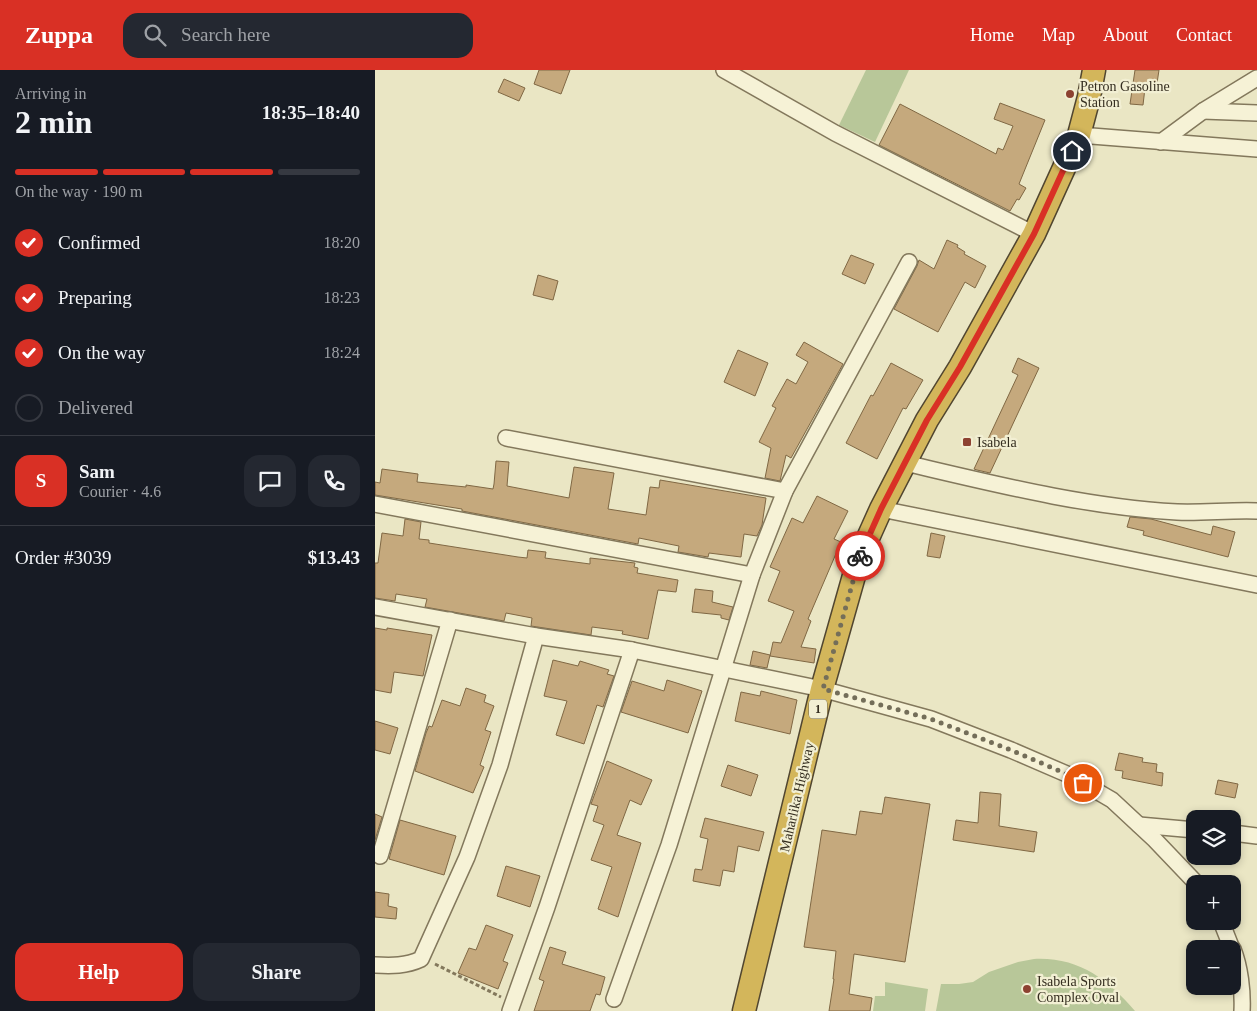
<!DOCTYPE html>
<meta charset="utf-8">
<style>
body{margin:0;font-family:Georgia,serif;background:#242831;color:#f1f3f6;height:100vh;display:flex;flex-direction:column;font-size:19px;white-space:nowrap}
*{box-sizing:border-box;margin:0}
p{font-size:16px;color:#9ea1a6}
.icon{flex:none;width:28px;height:28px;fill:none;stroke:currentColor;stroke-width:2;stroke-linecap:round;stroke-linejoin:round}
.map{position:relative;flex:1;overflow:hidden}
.drawer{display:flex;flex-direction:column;background:#171b24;width:375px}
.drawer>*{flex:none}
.tools{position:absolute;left:811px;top:740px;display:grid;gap:10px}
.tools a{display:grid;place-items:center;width:55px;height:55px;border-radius:10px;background:#171b24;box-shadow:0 2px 8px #0003;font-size:25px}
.pin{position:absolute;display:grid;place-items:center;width:42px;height:42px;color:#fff;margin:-21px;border:2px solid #fff;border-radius:50%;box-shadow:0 1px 5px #0007}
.courier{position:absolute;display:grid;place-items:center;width:50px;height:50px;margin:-25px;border:4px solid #d93025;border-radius:50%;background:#fff;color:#222;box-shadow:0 1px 6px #0007}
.summary em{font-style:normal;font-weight:700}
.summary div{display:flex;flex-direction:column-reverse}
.summary{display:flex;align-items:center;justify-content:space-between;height:85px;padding:0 15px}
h1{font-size:32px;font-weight:700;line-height:38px}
.bar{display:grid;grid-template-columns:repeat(4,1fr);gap:8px 5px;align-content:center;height:60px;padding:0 15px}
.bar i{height:6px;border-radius:4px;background:#363941}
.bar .current{background:#d93025}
.bar p{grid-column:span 4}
.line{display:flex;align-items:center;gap:12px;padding:0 15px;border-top:1px solid #363941}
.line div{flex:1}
.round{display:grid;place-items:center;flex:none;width:52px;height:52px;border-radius:15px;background:#242831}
ol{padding:0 15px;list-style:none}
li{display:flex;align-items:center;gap:15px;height:55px}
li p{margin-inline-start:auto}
li .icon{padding:5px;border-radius:50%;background:#d93025;color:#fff;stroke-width:4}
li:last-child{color:#9ea1a6}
li i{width:28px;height:28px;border:2px solid #363941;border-radius:50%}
.button{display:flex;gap:10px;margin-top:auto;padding:10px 15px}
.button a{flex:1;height:58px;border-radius:15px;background:#d93025;color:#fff;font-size:20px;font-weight:700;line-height:58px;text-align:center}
.button a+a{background:#242831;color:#f1f3f6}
header{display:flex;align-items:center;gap:30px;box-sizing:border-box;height:70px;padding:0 25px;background:#d93025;color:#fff}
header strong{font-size:24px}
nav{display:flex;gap:28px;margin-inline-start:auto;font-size:18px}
.search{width:350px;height:45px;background:#242831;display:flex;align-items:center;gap:12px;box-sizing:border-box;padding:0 18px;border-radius:15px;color:#9ea1a6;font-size:19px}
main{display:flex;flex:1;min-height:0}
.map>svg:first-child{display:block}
.green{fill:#b8c799}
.building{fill:#c5a97d;stroke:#806844}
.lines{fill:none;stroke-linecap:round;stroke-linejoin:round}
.minor-casing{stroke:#83785c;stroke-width:18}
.highway-casing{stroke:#514630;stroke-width:25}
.path{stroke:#83785c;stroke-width:3;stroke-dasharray:4 2.5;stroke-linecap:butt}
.minor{stroke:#f6f2d6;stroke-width:15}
.highway{stroke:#d3b65b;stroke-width:22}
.done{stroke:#746e59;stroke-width:5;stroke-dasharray:0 9}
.route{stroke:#d93025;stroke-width:6}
.poi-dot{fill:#8d4231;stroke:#f2efd3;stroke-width:2}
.labels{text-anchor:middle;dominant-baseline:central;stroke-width:4.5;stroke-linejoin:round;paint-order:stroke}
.shield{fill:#f2efd3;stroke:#6d6755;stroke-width:1}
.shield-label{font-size:12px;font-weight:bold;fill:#342d1f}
.poi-label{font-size:14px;fill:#342d1f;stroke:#f2efd3;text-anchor:start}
.street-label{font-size:14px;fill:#342d1f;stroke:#f2efd3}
</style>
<header>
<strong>Zuppa</strong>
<div class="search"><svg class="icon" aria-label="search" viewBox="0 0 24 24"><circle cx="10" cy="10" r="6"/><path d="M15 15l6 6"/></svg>Search here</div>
<nav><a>Home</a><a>Map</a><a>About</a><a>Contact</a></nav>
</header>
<main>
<section class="drawer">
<div class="summary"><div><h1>2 min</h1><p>Arriving in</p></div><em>18:35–18:40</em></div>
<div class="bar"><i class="current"></i><i class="current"></i><i class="current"></i><i></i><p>On the way · 190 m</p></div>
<ol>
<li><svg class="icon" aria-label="check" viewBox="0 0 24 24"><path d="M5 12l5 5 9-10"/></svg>Confirmed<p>18:20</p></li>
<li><svg class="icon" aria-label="check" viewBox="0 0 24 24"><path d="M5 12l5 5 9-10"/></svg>Preparing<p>18:23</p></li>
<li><svg class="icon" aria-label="check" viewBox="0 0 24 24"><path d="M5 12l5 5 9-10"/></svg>On the way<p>18:24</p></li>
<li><i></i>Delivered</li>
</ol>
<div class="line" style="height:90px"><b class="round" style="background:#d93025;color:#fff">S</b><div><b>Sam</b><p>Courier · 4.6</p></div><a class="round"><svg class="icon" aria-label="chat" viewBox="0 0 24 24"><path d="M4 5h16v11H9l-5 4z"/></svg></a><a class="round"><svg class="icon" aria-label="phone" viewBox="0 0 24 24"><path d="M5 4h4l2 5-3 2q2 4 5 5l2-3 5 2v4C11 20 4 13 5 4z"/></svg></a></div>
<div class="line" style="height:65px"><div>Order #3039</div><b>$13.43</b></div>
<div class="button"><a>Help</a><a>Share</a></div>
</section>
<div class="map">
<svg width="882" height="941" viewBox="0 0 882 941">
<rect width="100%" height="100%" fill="#eae6c4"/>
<g class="green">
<polygon points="491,0 534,0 500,72 464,55"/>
<path d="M659 889C704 887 732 909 760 941H561L566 914H584L598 912 614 902 643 892Z"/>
<polygon points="510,912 553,919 550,941 498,941 500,926 510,926"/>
</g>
<g class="building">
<polygon points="164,0 195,0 186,24 159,14"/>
<polygon points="760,0 784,0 781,20 770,18 768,35 755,34"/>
<polygon points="129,9 150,18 144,31 123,22"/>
<polygon points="625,33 670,50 644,114 651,118 644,130 642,129 635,141 504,75 525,34 621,84 623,78 628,80 638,56 619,49"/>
<polygon points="572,170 583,175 582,177 590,182 589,184 611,196 600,218 590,212 563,262 519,239 542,196 544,190 559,199"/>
<polygon points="476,185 499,194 490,214 467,204"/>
<polygon points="163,205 183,211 178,230 158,225"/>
<polygon points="429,272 468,294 416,388 411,385 405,411 390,408 396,378 384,372 401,338 397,336 412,309 421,314 433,292 421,285"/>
<polygon points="363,280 393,293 380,326 349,312"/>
<polygon points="643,288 664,298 615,403 602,400 599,399 643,305 637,302"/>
<polygon points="516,293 548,310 531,339 528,338 502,389 471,373 496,325 498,326"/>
<polygon points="121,391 134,392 132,416 194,428 199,397 239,403 233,439 271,445 275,417 284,418 285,410 391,428 387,455 382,466 369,464 366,487 334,483 333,487 303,482 304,476 264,468 263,474 87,441 87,439 0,425 0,412 5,413 7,399 43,404 42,412 91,417 91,415 118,419 119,414"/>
<polygon points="442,426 473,441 459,469 466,472 433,549 436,551 426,577 441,579 439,593 395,586 398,572 406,573 419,541 393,531 405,501 395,497 417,448 428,453"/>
<polygon points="755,447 776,449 836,465 838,456 860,462 853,487 768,465 769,461 752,457"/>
<polygon points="30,449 46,452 44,469 54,470 54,473 143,487 152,488 153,480 171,482 170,488 215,494 215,488 260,493 259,497 263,498 262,503 303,510 301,522 283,520 273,569 247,564 248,561 217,557 216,565 156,556 157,548 131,543 129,551 50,537 52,529 21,524 20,531 0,528 0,493 3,493 7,463 28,466"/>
<polygon points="556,463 570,466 565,488 552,486"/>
<polygon points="320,519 338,521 337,532 358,537 354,550 346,548 346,545 317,542"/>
<polygon points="0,558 12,560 12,558 57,565 48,606 19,602 16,623 0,620"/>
<polygon points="378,581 395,585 392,598 375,595"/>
<polygon points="178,590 203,596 205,591 234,600 232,604 239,606 228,637 222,635 209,674 181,665 192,631 169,626"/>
<polygon points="292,610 327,621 313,663 246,642 257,611 289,621"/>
<polygon points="91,618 111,625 109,632 119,636 110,660 116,662 105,695 109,697 98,723 40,701 51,663 54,656 57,657 67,630 85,636"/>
<polygon points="386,621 422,630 415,664 360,651 366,622 385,626"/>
<polygon points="0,651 23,658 15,684 0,680"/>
<polygon points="744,683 768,688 767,692 782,694 781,702 788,703 787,716 747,708 748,701 740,700"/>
<polygon points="232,691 277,710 266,735 255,730 242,765 266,773 243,847 223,839 237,797 216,790 229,755 218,751 223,736 216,734"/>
<polygon points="353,695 383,705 376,726 346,716"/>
<polygon points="843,710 863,714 860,728 840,724"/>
<polygon points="605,722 626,724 624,756 662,762 659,782 578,770 581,750 603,753"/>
<polygon points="510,727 555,734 530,892 479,884 474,924 497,928 495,941 454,941 459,909 458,909 461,881 429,877 447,760 481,765 485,741 507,744"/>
<polygon points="0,744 7,747 0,770"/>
<polygon points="330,748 389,762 384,781 363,776 359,802 348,800 345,816 318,811 320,799 327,800 333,769 325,767"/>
<polygon points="25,750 81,766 69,805 14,789"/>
<polygon points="131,796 165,806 155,837 122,826"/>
<polygon points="0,822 14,824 13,836 22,838 21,849 0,847"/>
<polygon points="111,855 138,865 128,891 133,893 123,919 83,903 94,878 101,880"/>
<polygon points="175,877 191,882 187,894 230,907 225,925 221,924 215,941 159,941 169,911 164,909"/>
</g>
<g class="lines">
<defs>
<g id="minor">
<polyline points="349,0 460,63 659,164"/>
<polyline points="828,41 882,43"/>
<polyline points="704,65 882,79"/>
<polyline points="786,72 828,41 882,8"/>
<polyline points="131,368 410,421"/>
<path d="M530 393C620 414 710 437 802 442 829 443 855 440 882 441"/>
<polyline points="0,434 377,505"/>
<polyline points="506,439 882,515"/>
<polyline points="0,537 161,566 257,580 447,619 556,649 636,680 694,705 737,730 780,770 822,814"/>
<polyline points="764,755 820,760"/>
<polyline points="858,763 882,766"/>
<polyline points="5,786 75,550"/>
<polyline points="846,851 857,879"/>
<path d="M858 879C865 897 868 921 867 941"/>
<path d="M0 895C17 896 31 896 46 889L92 787 125 695 161 566"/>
<polyline points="239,929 294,775 377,505 410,421 534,192"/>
<polyline points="135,941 172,837 257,580"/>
</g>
<polyline id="highway" points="369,941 447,619 484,488 506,439 552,350 585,297 659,164 704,65 714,27 719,0"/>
</defs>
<use href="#minor" class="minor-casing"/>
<use href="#highway" class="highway-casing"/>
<polyline class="path" points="60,894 126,927"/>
<use href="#minor" class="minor"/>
<use href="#highway" class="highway"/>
</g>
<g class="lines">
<polyline class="done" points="485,486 448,619 556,649 636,680 694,705 708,713"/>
<polyline class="route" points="485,486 506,439 552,350 585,297 659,164 697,81"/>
</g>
<g class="poi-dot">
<circle cx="695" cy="24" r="5"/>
<rect x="587" y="367" width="10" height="10" rx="2.5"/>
<circle cx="652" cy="919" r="5"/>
</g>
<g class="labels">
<rect class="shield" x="434" y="629.5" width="18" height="19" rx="4"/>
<g class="shield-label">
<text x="443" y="639">1</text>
</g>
<g class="poi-label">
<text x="705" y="16">Petron Gasoline<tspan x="705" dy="16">Station</tspan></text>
<text x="602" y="372">Isabela</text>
<text x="662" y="911">Isabela Sports<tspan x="662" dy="16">Complex Oval</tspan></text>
</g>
<g class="street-label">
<text transform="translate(422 727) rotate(-77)">Maharlika Highway</text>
</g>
</g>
</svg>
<div class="tools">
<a><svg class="icon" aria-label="layers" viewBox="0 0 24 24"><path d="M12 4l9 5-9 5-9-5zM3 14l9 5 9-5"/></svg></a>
<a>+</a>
<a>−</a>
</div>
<div class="pin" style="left:708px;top:713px;background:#ea580c"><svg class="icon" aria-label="bag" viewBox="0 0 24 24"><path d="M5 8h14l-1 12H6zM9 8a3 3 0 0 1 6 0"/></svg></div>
<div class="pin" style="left:697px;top:81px;background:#1f2937"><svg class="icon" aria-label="home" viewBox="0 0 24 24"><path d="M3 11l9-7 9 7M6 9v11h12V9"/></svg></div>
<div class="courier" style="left:485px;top:486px"><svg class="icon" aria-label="bike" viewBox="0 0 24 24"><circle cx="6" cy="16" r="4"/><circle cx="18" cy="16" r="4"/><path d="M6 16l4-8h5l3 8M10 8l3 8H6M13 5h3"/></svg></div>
</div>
</main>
